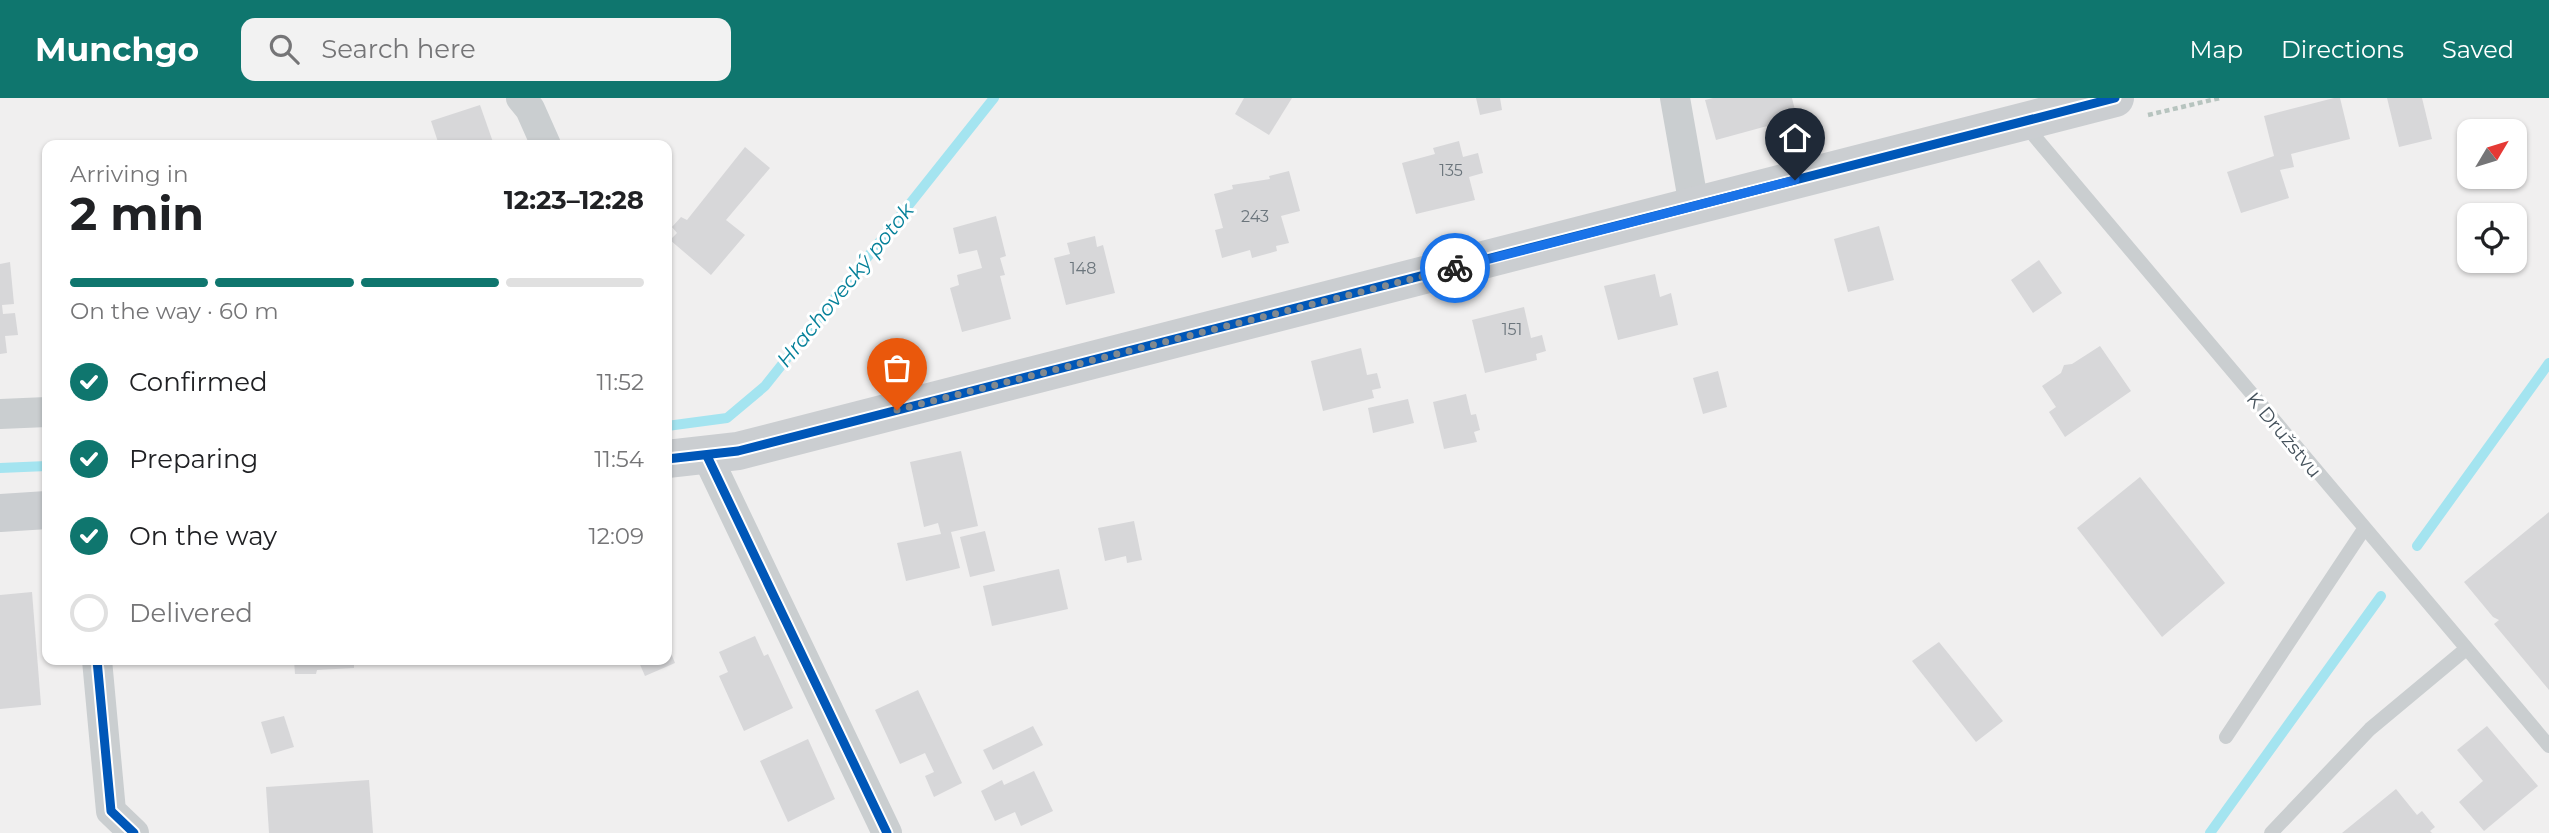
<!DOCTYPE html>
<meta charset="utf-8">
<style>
body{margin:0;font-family:Montserrat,sans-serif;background:#f2f2f2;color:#202124;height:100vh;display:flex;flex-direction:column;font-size:26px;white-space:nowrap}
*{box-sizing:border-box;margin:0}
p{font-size:23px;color:#757577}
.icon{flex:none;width:38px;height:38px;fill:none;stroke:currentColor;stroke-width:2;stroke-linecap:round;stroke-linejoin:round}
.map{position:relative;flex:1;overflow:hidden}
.side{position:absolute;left:42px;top:42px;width:630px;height:525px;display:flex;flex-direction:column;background:#fff;border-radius:14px;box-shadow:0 2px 5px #0004}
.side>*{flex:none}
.needle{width:46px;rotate:52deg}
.fabs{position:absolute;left:2457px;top:21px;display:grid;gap:14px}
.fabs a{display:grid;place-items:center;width:70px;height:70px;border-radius:14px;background:#fff;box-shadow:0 2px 5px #0004;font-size:35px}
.pin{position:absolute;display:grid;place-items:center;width:60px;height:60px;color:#fff;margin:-72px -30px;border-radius:50% 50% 50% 0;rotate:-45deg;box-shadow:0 0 7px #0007}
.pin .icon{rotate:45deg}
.courier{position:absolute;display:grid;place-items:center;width:70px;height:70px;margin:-35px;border:5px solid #1a73e8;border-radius:50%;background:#fff;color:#222;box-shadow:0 2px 9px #0007}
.summary em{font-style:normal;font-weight:700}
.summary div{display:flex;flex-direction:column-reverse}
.summary{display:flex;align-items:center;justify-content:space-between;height:119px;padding:0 28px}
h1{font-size:46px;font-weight:700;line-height:52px}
.bar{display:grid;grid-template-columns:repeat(4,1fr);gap:10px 7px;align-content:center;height:84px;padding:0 28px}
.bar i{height:9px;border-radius:5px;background:#e0e0e0}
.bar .current{background:#0f766e}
.bar p{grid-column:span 4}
ol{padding:0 28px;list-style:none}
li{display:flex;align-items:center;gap:21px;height:77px}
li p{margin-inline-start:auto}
li .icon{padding:7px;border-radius:50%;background:#0f766e;color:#fff;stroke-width:4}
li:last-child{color:#757577}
li i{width:38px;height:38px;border:4px solid #e0e0e0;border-radius:50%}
header{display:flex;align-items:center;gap:42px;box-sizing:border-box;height:98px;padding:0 35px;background:#0f766e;color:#fff}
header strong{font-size:33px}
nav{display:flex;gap:38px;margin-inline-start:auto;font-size:24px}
.search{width:490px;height:63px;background:#f2f2f2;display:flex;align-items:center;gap:18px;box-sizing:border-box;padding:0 24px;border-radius:14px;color:#757577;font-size:26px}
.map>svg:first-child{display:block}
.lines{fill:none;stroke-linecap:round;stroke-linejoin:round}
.stream{stroke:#a4e4f0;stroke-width:10}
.building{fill:#d7d7d9}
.path{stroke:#b7c4bf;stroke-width:4.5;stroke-dasharray:5 3.5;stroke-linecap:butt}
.lane{stroke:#caced0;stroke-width:14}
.street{stroke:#caced0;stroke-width:30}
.secondary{stroke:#cbced1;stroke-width:38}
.cycleway-casing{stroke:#fff;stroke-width:13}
.cycleway{stroke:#0057b8;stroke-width:9}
.done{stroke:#81898f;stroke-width:7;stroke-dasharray:0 12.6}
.route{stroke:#1a73e8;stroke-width:9}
.labels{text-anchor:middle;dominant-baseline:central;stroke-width:6;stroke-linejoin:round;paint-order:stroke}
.number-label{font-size:16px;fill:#6b757c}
.street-label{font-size:19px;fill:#45525c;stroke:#fff}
.water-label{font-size:21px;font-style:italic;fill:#058099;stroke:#fff}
</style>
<header>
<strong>Munchgo</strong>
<div class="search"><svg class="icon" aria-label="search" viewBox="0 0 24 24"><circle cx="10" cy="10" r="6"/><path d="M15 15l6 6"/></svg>Search here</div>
<nav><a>Map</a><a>Directions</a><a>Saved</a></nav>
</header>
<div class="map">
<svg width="2549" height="735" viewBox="0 0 2549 735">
<rect width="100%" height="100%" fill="#f0efef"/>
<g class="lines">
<g class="stream">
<polyline points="667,328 727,320 765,288 994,0"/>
<polyline points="0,370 47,368"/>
<polyline points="2417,448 2549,265"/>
<polyline points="2210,735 2381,498"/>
</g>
</g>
<g class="building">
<polygon points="1244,0 1292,0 1269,37 1235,16"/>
<polygon points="1476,0 1500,0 1502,12 1480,17"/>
<polygon points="1713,0 1792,0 1797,20 1716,42 1705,2"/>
<polygon points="2334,0 2340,0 2350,41 2291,56 2294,69 2280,72 2289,100 2241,115 2227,74 2274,58 2264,18"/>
<polygon points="2387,0 2422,0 2432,41 2399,49"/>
<polygon points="480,7 494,47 439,47 431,23"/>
<polygon points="1459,43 1463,59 1478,55 1483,75 1469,79 1475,102 1416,116 1402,65 1435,56 1433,50"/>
<polygon points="745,49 770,70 726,122 745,137 711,177 670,142 677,135 672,129 681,119 687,122"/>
<polygon points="1289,73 1300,113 1281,118 1289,145 1276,148 1277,153 1252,160 1250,152 1222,160 1215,132 1223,130 1214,96 1233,91 1232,87 1270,81 1269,78"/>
<polygon points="996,118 1006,158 1000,160 1005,177 1000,178 1011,221 962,234 950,190 959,187 957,177 982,170 977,152 959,156 953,130"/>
<polygon points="1879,128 1894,182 1848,194 1834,141"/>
<polygon points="1095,138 1097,149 1103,147 1115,195 1066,207 1054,160 1070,156 1067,145"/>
<polygon points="2039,162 2062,195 2033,215 2011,182"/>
<polygon points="10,164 14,206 2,207 3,216 15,215 18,237 5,238 7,255 0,256 0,166"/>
<polygon points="1655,176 1660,199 1671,195 1678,227 1618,242 1604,188"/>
<polygon points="1524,209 1531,240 1542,237 1546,253 1536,256 1537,262 1485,275 1472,222"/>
<polygon points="2100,248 2131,293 2065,339 2049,314 2056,309 2042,288 2061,275 2064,267 2072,266"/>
<polygon points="1361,250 1367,277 1377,275 1381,290 1372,292 1374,300 1323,313 1311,263"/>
<polygon points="1718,273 1727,309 1703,316 1693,280"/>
<polygon points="1466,296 1471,317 1476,316 1480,332 1474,334 1477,344 1444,351 1433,304"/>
<polygon points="1408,301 1414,325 1373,335 1368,310"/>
<polygon points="961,353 978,428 951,434 960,470 906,483 897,445 941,436 938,425 924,429 910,364"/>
<polygon points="2140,379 2225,485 2162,539 2077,430"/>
<polygon points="2549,414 2549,592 2494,526 2499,522 2493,519 2464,484"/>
<polygon points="1134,423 1142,462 1127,465 1126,458 1105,463 1098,430"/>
<polygon points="985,433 995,473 970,479 960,439"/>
<polygon points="1059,471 1068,511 992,528 983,488"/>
<polygon points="32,494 41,607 0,611 0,497"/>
<polygon points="755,538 764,558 768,556 793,610 744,633 719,578 728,574 719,554"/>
<polygon points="1939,544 2003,623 1976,644 1912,563"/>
<polygon points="667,545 675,565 645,578 638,562 667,562"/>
<polygon points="294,562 354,562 354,570 317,572 316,576 295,576"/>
<polygon points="918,592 962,685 934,699 925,678 934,674 925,655 900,666 875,612"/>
<polygon points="284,618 294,649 271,656 261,624"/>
<polygon points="1033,628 1043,647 993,672 983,652"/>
<polygon points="2487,628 2538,688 2484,733 2459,704 2483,683 2457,652"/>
<polygon points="808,641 835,701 788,724 760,663"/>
<polygon points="1034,673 1053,713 1021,728 1015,714 995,723 981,693 1002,682 1004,687"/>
<polygon points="369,682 373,735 269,735 266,689"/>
<polygon points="2396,691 2417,717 2422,713 2435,729 2430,733 2432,735 2342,735"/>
</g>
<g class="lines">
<polyline class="path" points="2148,17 2220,0"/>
<g class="lane">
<polyline points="2025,27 2549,648"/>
<polyline points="2226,639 2364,431"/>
<polyline points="2271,735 2370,631 2466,551"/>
</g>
<g class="street">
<polyline points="521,0 530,11 546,47"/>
<polyline points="1675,0 1694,108"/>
<polyline points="0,316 47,314"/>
<polyline points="707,358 887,735"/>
<polyline points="97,562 111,713 134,735"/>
</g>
<g class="secondary">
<polyline points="667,361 738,353 2115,0"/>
<polyline points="0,415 47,412"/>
</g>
<defs>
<g id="cycleway">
<polyline points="707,358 887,735"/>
<polyline points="667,361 738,353 2115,0"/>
<polyline points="97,562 111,713 134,735"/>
</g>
</defs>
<use href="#cycleway" class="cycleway-casing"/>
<use href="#cycleway" class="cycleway"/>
</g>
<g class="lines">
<polyline class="done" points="897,312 1455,170"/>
<polyline class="route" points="1455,170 1795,82"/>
</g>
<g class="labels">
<g class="number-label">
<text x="1451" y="72">135</text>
<text x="1255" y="118">243</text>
<text x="1083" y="170">148</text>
<text x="1512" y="231">151</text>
</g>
<g class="street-label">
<text transform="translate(2284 337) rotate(50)">K Družstvu</text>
</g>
<g class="water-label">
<text transform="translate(845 187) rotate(-51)">Hrachovecký potok</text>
</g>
</g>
</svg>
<div class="fabs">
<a><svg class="needle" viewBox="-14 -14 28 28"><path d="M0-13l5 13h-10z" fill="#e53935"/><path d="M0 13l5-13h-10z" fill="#757577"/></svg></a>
<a><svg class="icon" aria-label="locate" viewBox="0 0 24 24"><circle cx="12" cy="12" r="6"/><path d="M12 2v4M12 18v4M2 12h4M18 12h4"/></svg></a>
</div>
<div class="pin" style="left:897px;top:312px;background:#ea580c"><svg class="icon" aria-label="bag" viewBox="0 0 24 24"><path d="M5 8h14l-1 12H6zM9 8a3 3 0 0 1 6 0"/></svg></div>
<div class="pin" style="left:1795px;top:82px;background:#1f2937"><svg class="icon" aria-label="home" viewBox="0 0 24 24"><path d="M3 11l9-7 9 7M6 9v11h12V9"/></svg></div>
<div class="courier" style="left:1455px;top:170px"><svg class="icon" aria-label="bike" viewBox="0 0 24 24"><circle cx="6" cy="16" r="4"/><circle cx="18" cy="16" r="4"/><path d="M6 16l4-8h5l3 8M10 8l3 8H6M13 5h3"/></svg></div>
<section class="side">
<div class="summary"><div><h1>2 min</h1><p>Arriving in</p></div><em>12:23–12:28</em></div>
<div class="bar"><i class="current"></i><i class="current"></i><i class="current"></i><i></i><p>On the way · 60 m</p></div>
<ol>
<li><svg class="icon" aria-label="check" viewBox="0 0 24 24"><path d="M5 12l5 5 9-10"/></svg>Confirmed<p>11:52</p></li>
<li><svg class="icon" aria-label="check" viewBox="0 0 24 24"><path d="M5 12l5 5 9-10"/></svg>Preparing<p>11:54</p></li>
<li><svg class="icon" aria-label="check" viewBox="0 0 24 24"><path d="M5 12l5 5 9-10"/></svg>On the way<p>12:09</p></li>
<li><i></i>Delivered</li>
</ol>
</section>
</div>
